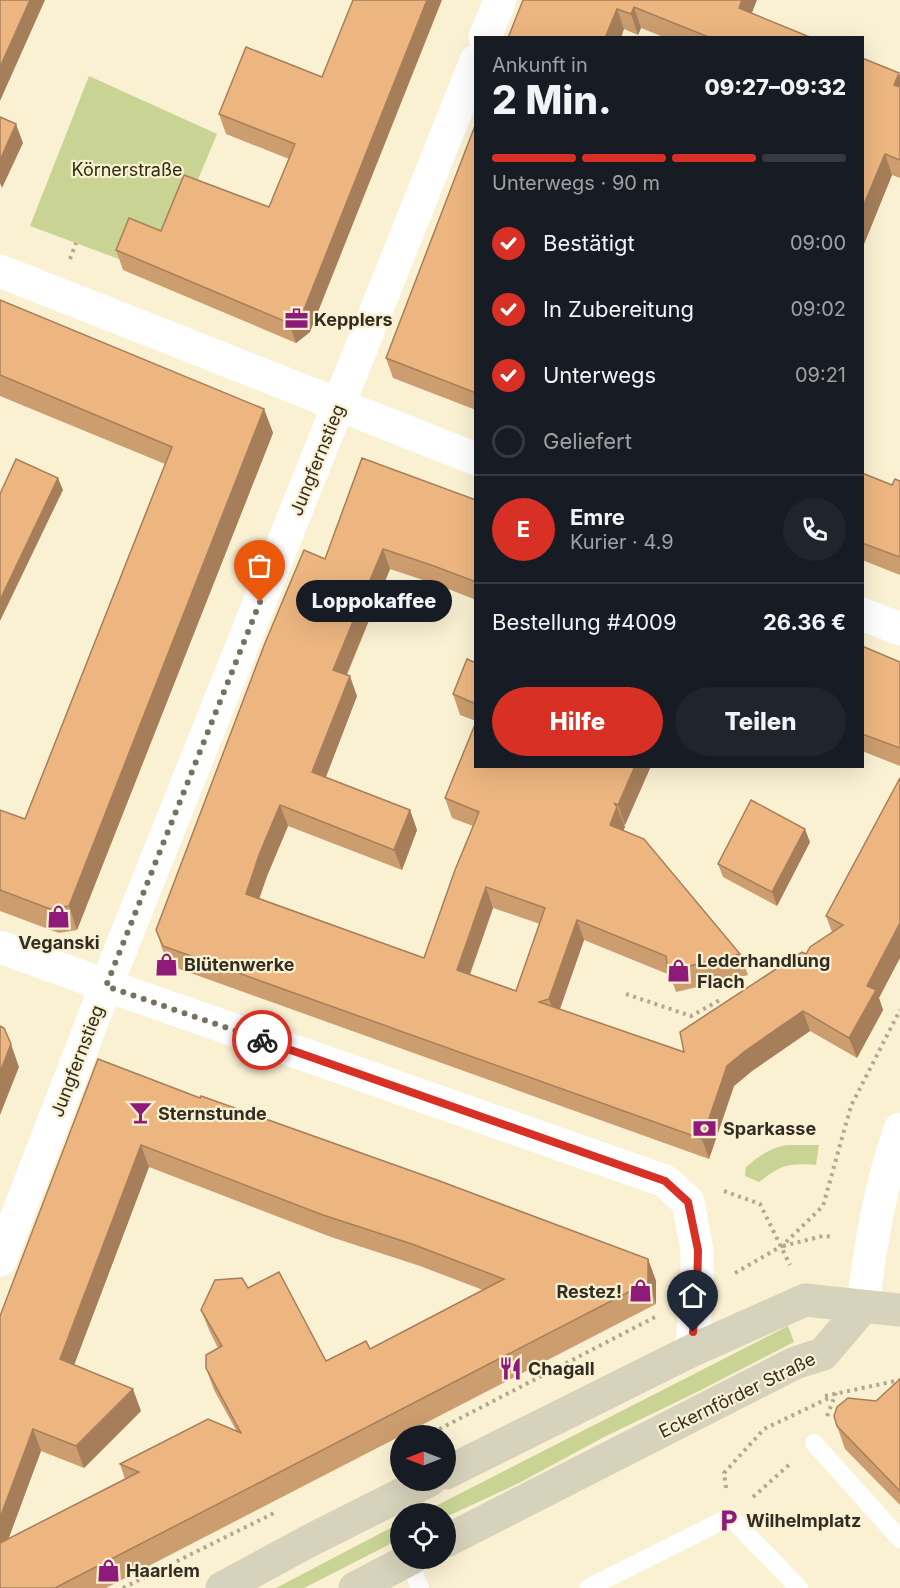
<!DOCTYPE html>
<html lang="de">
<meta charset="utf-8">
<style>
body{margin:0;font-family:Inter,sans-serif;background:#20242c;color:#f1f3f6;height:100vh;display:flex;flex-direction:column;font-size:22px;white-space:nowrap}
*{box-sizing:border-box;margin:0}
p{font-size:20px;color:#9ea1a6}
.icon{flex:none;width:33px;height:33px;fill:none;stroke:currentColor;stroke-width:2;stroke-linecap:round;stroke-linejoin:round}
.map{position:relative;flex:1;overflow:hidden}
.sheet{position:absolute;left:474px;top:36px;width:390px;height:732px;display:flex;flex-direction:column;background:#171b24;border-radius:0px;box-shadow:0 6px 24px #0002}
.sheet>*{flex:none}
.needle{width:39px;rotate:270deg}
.buttons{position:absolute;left:390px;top:1425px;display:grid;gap:12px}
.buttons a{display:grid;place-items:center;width:66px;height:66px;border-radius:50%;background:#171b24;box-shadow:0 6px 24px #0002;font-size:30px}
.pin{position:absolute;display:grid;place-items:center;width:51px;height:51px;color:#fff;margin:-62px -26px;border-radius:50% 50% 50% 0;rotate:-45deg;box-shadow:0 0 6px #0007}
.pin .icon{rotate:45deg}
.courier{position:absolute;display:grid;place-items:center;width:60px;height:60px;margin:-30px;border:4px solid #d93025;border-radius:50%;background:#fff;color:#222;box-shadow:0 2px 8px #0007}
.bubble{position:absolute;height:42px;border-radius:21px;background:#171b24;box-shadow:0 6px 24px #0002;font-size:20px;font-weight:800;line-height:42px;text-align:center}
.summary em{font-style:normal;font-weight:800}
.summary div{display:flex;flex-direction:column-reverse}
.summary{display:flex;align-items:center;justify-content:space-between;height:102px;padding:0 18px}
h1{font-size:39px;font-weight:800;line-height:45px}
.bar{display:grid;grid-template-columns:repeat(4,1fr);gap:9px 6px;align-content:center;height:72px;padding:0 18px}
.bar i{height:8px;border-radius:4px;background:#363941}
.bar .current{background:#d93025}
.bar p{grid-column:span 4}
.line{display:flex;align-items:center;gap:15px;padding:0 18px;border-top:2px solid #363941}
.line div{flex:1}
.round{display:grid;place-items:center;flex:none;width:63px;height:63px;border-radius:32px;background:#20242c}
ol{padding:0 18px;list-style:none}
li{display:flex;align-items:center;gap:18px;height:66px}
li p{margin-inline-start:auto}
li .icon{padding:6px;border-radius:50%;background:#d93025;color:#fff;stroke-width:4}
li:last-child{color:#9ea1a6}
li i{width:33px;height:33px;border:3px solid #363941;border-radius:50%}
.cta{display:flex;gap:12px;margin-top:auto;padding:12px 18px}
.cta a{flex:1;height:69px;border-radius:36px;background:#d93025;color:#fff;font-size:24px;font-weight:800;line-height:69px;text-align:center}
.cta a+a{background:#20242c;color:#f1f3f6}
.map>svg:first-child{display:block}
.green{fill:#c9d393}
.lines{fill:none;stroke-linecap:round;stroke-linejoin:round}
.path{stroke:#b0a891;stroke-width:4;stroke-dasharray:3 4.5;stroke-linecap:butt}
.service{stroke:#fff;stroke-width:18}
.minor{stroke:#fff;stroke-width:33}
.tertiary{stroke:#fff;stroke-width:33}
.secondary{stroke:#d7d2bb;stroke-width:33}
.wall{fill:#cc9d6e;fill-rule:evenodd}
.shaded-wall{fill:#a67f5a}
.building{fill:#edb680;stroke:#a67f5a;stroke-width:1.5;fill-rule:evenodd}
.done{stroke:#777160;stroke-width:6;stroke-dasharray:0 10.8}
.route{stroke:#d93025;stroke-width:8}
.labels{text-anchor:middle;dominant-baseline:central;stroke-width:4.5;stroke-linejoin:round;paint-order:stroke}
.park-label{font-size:18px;fill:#292d0e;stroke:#faf0d2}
.poi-label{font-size:18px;font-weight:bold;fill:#312d22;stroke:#faf0d2;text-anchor:start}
.street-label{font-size:18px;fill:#312d22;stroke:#faf0d2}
</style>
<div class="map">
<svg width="900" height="1588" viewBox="0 0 900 1588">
<rect width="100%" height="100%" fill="#faf0d2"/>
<g class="green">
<polygon points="89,76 217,134 168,251 127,262 30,226"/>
<path d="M787 1145H819L816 1165C787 1163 782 1165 759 1182L745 1176 746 1167C759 1156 770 1148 787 1145Z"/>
<polygon points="788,1326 794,1342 695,1393 604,1437 519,1483 446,1517 446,1514 420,1514"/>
<polygon points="400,1523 400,1539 304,1588 276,1588"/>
</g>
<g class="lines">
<g class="path">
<polyline points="70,259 76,243"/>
<polyline points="626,994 691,1016 720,1000"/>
<polyline points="724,1191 760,1204 790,1265"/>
<polyline points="783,1246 823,1236 834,1237"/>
<polyline points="735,1273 782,1246 823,1206 851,1106 900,1010"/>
<polyline points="825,1396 900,1380"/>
<polyline points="827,1416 836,1393"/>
<polyline points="426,1436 657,1316"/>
<polyline points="726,1488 724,1473 764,1429 831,1397"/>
<polyline points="753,1497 790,1464"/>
<polyline points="123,1588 274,1513"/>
</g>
<g class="service">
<polyline points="814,1443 900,1539"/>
<polyline points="409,1560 420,1588"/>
<polyline points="588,1588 730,1517 799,1588"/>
</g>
<g class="minor">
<polyline points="485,38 500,0"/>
<polyline points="0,271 476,459"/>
<polyline points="862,614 900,629"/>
<polyline points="0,947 94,981 665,1181 688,1202 697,1250 697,1295 691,1351"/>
<polyline points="0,1260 106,986 476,61"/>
</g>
<path class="tertiary" d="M863 1307C870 1244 880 1188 900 1129"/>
<g class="secondary">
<polyline points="446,1473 691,1351 805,1300 900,1310"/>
<polyline points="446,1541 795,1363 823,1354 863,1307"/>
<polyline points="222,1588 309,1541 430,1480"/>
<polyline points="355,1588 412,1558"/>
</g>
</g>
<g class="wall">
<polygon points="523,0 752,13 812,38 666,38 641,28 638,35 624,29"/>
<polygon points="900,76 900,178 892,175 862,249"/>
<polygon points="322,77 310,332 296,343 123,270 116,250 161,231 269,207 289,159 226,134 219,114"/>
<polygon points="476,123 476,410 393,378 386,358"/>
<polygon points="0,300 264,409 273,433 77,930 59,933 0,911 0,810 25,819 165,464 0,396"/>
<polygon points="862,473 892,485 900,481 900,575 862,560"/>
<path d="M476 500V600L441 586 390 569 347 675 357 696 326 777 410 810 417 830 402 870 288 826 267 876 259 898 424 958 473 826 452 818 445 798 476 766H651L625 825 624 824 625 827 623 830 740 954 748 975 676 992 670 975 584 940 560 1009 684 1052 832 932 826 916 900 778 879 998 883 1010 857 1058 810 1031 752 1071 734 1086 709 1159 171 966 163 951 156 930 325 559ZM493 908 540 924 516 991 470 975Z"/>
<polygon points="862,646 900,662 900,766 862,751"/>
<polygon points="476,663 476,721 460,715 453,694"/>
<polygon points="810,842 777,906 723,877 718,864"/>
<path d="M98 1059 200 1098 648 1259 656 1281V1304L106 1588H0V1316ZM149 1167 331 1237 420 1266 483 1290 370 1349 326 1361 248 1288 201 1310 210 1332 218 1348 206 1368 214 1390 236 1430 120 1464 125 1479 8 1539 41 1451 84 1468 141 1411 74 1365Z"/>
<polygon points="900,1379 900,1505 845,1449 837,1426 876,1401"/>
</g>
<g class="shaded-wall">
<polygon points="30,0 45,0 0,101 0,67"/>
<polygon points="427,0 442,0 310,332 296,343 289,323"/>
<polygon points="742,0 757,0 746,28 739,8"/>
<polygon points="634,7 641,28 638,35 631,14"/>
<polygon points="617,9 624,29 621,38 605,38"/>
<polygon points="899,73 900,76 900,102 894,85"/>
<polygon points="16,124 23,143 2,188 0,183 0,160"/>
<polygon points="885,154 892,175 862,249 862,209"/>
<polygon points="264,409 273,433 77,930 69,906"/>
<polygon points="58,478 63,490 0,621 0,600"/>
<polygon points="383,549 390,569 340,690 333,670"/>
<polygon points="350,676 357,696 320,792 312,772"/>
<polygon points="635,766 651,766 625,825 618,805"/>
<polygon points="280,805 288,826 267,876 254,914 246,894 259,855"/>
<polygon points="617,807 625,827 617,845 610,825"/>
<polygon points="410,810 417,830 402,870 394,850"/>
<polygon points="805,829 810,842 777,906 772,892"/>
<polygon points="486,887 493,908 464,990 457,970"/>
<polygon points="577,920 584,940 556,1020 549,999"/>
<polygon points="900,923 900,958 879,998 883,1010 857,1058 849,1038 867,986"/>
<polygon points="803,1011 810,1031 752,1071 734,1086 709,1159 702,1139 727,1066 745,1051"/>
<polygon points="11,1044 19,1067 0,1115 0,1072"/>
<polygon points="141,1145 149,1167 68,1381 60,1359"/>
<polygon points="648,1259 656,1281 656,1304 648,1282"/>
<polygon points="133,1389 141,1411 84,1468 76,1446"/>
<polygon points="33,1429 41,1451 4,1551 0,1555 0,1518"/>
</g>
<g class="building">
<polygon points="0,0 30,0 0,67"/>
<polygon points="353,0 427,0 303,312 289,323 116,250 129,218 161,231 184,175 269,207 295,144 219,114 246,47 322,77"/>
<polygon points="523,0 742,0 739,8 812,38 711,38 634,7 631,14 617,9 605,38 508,38"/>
<polygon points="862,58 899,73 894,85 900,87 900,160 885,154 862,209"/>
<polygon points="0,117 16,124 0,160"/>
<polygon points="476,123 476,393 386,358"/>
<polygon points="0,300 264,409 69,906 50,909 0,890 0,810 25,819 172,447 0,375"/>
<path d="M362 458 476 500V582L434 566 383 549 333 670 350 676 312 772 410 810 394 850 280 805 259 855 246 894 424 958 455 870 479 812 445 798 476 722V766H635L618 805 614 803 617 807 610 825 644 839 740 954 668 971 666 956 577 920 549 999 539 1002 684 1052 680 1032 802 952 806 954 810 947 843 925 826 916 900 778V923L867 986 876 990 849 1038 803 1011 745 1051 727 1066 702 1139 163 946 156 930 265 643 304 550 325 559ZM486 887 545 908 516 991 457 970Z"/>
<polygon points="16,459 58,478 0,600 0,494"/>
<polygon points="862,473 892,485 895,479 900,481 900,557 862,543"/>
<polygon points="862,646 900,662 900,748 862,734"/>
<polygon points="467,659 476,663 476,704 453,694"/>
<polygon points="751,800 805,829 772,892 718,864"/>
<polygon points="0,1026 4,1028 11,1044 0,1072"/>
<polygon points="98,1059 200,1098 201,1096 437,1180 648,1259 648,1282 55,1588 0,1588 0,1543 139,1472 120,1464 208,1419 241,1433 206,1368 206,1355 222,1346 201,1310 215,1280 242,1278 248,1288 279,1272 326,1361 366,1341 370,1349 504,1279 412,1244 323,1215 141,1145 60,1359 133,1389 76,1446 33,1429 0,1518 0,1316"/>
<polygon points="900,1379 900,1491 837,1426 834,1416 837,1407 848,1398 876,1401"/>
</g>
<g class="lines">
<polyline class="done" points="260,602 106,986 262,1040"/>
<polyline class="route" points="262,1040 665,1181 688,1202 698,1250 697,1295 693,1332"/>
</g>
<defs>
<symbol id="office-bare" viewBox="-9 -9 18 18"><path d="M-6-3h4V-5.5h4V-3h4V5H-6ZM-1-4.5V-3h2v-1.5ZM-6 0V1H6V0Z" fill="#8e1a7a" stroke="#faf0d2" stroke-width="2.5" paint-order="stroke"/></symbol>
<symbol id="shop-bare" viewBox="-9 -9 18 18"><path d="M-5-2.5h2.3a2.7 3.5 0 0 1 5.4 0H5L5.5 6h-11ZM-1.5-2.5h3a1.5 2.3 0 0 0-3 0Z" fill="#8e1a7a" stroke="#faf0d2" stroke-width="2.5" paint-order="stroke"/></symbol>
<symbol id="bar-bare" viewBox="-9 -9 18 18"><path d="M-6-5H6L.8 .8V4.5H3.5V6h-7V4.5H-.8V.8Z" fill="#8e1a7a" stroke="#faf0d2" stroke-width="2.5" paint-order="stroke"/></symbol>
<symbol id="bank-bare" viewBox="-9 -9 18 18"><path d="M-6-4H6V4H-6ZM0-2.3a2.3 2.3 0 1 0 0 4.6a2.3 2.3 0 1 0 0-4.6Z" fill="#8e1a7a" stroke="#faf0d2" stroke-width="2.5" paint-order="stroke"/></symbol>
<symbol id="restaurant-bare" viewBox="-9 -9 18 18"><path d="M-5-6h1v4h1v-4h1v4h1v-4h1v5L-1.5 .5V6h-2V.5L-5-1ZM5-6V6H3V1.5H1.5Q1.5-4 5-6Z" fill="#8e1a7a" stroke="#faf0d2" stroke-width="2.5" paint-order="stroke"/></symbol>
<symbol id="parking-bare" viewBox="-9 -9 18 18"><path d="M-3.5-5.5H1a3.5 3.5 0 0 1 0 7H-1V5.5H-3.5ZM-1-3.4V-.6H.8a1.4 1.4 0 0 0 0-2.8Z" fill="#8e1a7a" stroke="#faf0d2" stroke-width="2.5" paint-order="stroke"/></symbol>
</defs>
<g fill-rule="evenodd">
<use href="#office-bare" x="280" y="302" width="33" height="33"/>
<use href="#shop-bare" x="42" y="900" width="33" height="33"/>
<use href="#shop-bare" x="150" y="948" width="33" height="33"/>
<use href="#shop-bare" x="662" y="954" width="33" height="33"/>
<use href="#bar-bare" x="124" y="1096" width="33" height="33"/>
<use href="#bank-bare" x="688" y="1112" width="33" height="33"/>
<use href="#shop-bare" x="624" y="1274" width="33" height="33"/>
<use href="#restaurant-bare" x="494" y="1352" width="33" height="33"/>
<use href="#parking-bare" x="712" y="1504" width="33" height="33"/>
<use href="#shop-bare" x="92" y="1554" width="33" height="33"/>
</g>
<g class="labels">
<g class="park-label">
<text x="127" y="169">Körnerstraße</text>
</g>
<g class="poi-label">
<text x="314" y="319">Kepplers</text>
<text x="59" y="942" text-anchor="middle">Veganski</text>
<text x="697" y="960">Lederhandlung<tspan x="697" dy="21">Flach</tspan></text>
<text x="184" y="964">Blütenwerke</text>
<text x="158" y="1113">Sternstunde</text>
<text x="723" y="1128">Sparkasse</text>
<text x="622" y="1291" text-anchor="end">Restez!</text>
<text x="528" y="1368">Chagall</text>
<text x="746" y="1520">Wilhelmplatz</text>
<text x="126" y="1570">Haarlem</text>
</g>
<g class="street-label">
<text transform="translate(317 460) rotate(-68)">Jungfernstieg</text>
<text transform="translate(77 1061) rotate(-69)">Jungfernstieg</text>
<text transform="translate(737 1395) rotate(-26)">Eckernförder Straße</text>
</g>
</g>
</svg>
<div class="buttons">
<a><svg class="needle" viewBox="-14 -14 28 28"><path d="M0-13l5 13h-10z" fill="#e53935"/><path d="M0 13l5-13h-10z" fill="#9ea1a6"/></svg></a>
<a><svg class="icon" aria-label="locate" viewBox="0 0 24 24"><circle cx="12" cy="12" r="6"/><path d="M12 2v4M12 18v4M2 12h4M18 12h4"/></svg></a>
</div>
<div class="pin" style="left:260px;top:602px;background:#ea580c"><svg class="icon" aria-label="bag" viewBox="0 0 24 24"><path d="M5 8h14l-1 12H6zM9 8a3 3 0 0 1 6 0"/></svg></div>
<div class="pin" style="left:693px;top:1332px;background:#1f2937"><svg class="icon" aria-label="home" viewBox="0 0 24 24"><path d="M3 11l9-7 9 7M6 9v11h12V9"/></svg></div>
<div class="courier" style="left:262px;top:1040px"><svg class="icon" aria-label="bike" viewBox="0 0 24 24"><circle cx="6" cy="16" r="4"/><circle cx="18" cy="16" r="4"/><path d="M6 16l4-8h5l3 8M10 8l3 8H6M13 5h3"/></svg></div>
<div class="bubble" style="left:296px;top:580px;width:156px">Loppokaffee</div>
<section class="sheet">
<div class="summary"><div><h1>2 Min.</h1><p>Ankunft in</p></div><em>09:27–09:32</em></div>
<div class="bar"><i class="current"></i><i class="current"></i><i class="current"></i><i></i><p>Unterwegs · 90 m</p></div>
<ol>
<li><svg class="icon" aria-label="check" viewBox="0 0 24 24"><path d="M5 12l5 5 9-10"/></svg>Bestätigt<p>09:00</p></li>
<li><svg class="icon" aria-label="check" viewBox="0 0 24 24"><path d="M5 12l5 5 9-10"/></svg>In Zubereitung<p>09:02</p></li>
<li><svg class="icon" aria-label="check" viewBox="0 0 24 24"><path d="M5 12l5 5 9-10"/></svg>Unterwegs<p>09:21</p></li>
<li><i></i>Geliefert</li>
</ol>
<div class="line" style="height:108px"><b class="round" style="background:#d93025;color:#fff">E</b><div><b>Emre</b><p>Kurier · 4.9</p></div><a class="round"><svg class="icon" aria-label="phone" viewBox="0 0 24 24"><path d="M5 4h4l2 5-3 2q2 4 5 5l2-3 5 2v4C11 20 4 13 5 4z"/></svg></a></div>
<div class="line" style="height:78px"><div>Bestellung #4009</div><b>26.36 €</b></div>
<div class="cta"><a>Hilfe</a><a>Teilen</a></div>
</section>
</div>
